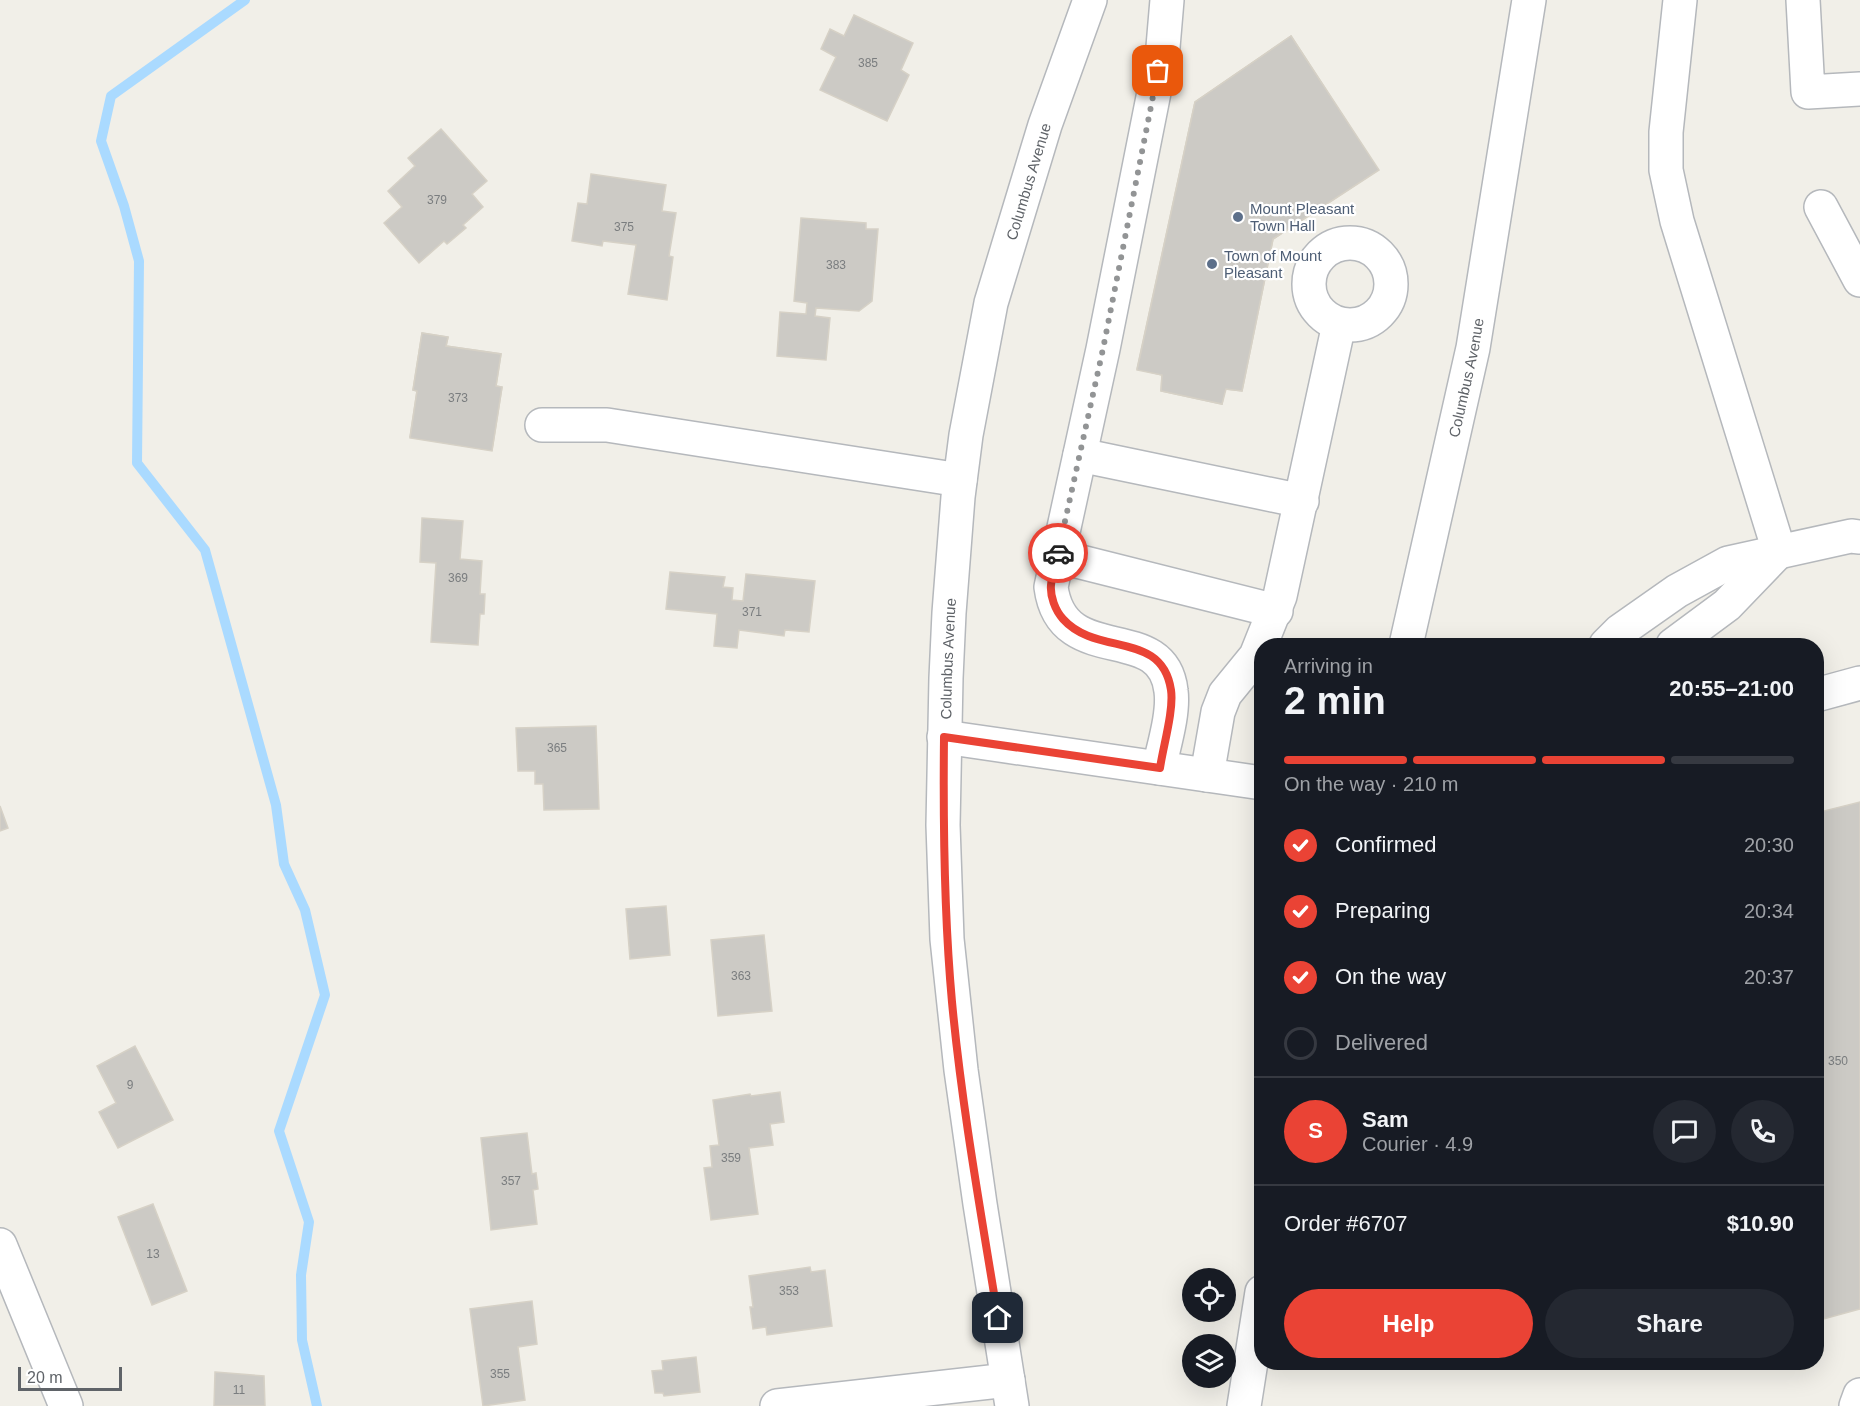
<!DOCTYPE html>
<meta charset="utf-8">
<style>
body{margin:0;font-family:Arial,sans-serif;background:#242831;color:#f1f3f6;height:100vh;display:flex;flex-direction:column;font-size:22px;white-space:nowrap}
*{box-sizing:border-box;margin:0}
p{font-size:20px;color:#9ea1a6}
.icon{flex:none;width:33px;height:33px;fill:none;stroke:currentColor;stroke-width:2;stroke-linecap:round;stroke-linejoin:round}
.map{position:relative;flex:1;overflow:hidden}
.panel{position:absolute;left:1254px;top:638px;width:570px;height:732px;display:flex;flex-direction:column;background:#171b24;border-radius:24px;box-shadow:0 6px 24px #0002}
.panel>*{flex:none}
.controls{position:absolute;left:1182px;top:1268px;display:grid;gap:12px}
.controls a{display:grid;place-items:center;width:54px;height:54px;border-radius:50%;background:#171b24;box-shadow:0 6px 24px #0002;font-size:30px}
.scale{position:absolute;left:18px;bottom:15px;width:104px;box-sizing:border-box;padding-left:6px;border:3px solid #5f6368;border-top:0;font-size:16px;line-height:21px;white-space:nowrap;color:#5f6368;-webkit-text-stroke:4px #fff;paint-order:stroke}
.pin{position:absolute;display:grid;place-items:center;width:51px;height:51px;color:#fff;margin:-26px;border-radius:12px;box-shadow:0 3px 9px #0006}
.courier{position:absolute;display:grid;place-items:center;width:60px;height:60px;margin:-30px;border:4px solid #ea4335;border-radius:50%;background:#fff;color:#222;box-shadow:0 2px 8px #0007}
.summary em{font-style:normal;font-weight:700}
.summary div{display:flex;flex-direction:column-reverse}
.summary{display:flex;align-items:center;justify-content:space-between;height:102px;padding:0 30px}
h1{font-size:39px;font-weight:700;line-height:45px}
.bar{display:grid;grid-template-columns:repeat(4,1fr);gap:9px 6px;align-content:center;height:72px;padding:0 30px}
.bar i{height:8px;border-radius:4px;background:#363941}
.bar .on{background:#ea4335}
.bar p{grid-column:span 4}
.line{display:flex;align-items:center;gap:15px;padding:0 30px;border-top:2px solid #363941}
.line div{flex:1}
.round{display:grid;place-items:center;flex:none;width:63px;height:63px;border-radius:32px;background:#242831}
ol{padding:0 30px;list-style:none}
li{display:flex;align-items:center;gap:18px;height:66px}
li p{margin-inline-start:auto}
li .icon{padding:6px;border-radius:50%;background:#ea4335;color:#fff;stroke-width:4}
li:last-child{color:#9ea1a6}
li i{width:33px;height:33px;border:3px solid #363941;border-radius:50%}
.action{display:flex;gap:12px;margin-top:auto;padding:12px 30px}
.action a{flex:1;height:69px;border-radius:36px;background:#ea4335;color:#fff;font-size:24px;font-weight:700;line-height:69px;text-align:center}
.action a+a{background:#242831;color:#f1f3f6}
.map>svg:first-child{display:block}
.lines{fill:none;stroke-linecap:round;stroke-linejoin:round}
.stream{stroke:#aadaff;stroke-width:10}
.building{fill:#cccac5;stroke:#d6d1c6;stroke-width:1.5}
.minor-casing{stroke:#b5b8bc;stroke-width:36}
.minor{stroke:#fff;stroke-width:33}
.done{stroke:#929495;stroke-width:6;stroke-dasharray:0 10.8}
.route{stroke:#ea4335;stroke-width:8}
.service-dot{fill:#5c6f8a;stroke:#fff;stroke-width:2}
.labels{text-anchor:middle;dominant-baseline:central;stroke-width:4.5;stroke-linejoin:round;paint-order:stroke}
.number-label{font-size:12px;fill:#7a7d7f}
.street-label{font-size:15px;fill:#5f6368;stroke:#fff}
.service-label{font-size:15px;fill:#4e5e75;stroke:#fff;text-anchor:start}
</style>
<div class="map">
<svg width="1860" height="1406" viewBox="0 0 1860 1406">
<rect width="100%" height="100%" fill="#f1efe8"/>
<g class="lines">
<polyline class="stream" points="245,0 111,96 101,141 124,206 139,261 137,463 205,550 276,805 284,864 305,910 325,995 279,1131 309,1222 301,1275 302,1340 317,1406"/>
</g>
<g class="building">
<polygon points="854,15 913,43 901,70 909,75 887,121 820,90 836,57 821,49 830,29 844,36"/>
<polygon points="1291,36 1378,170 1273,239 1242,391 1225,389 1222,404 1161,391 1162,375 1137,369 1195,102"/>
<polygon points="1291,36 1379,170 1273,239 1242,391 1226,389 1222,404 1161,391 1162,375 1137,370 1195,102"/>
<polygon points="441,129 487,181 472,194 483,207 463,225 466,228 447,244 444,241 419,263 384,223 402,207 388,191 415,166 408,158"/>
<polygon points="591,174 666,185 662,211 676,213 669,256 673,257 667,300 628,294 636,245 603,241 602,246 572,241 578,203 587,204"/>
<polygon points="801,218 866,223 866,229 878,229 872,301 859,311 816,308 815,316 830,318 826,360 777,356 780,312 806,314 807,303 794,301"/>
<polygon points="422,333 448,337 446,346 501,354 496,386 502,387 492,450 410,437 417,391 413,390"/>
<polygon points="422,333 448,337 446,346 501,354 496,386 502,387 492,451 410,438 417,391 413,390"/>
<polygon points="422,518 463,521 460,559 482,561 480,594 485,594 484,614 480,614 478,645 431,642 436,563 420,562"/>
<polygon points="670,572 725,577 723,587 733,588 732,600 743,601 746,574 815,581 809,632 785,630 784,636 739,630 737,648 714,646 717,614 666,609"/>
<polygon points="596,726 599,809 544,810 543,784 535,784 535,771 518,771 516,728"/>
<polygon points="1860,802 1860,1309 1816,1321 1816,813"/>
<polygon points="0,806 8,828 0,831"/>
<polygon points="666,906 670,955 630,959 626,909"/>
<polygon points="764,935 772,1011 718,1016 711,940"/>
<polygon points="135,1046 173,1120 118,1148 99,1112 116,1103 97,1066"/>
<polygon points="780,1092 784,1122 770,1124 773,1145 749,1148 758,1214 711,1220 704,1168 712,1167 710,1146 719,1145 713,1100 750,1094 751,1096"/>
<polygon points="527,1133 532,1174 536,1173 538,1189 533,1190 537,1224 491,1230 481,1138"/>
<polygon points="153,1204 187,1291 152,1305 118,1217"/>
<polygon points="810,1267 811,1272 825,1270 832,1326 767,1335 766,1327 753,1329 750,1307 753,1307 749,1276"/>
<polygon points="532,1301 537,1344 518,1347 525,1400 483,1406 470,1309"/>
<polygon points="696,1357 700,1392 664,1396 663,1393 655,1393 652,1371 663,1370 662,1361"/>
<polygon points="215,1372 264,1376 265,1406 214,1406"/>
</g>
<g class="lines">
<defs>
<g id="minor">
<polyline points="1803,0 1808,92 1860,89"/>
<polyline points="1821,207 1860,280"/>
<circle cx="1350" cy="284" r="41"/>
<polyline points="542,425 607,425 960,480"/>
<polyline points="1080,455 1302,501"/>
<polyline points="1057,556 1276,611"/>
<path id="s1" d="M1406 645 1473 348 1529 0"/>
<polyline points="1606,645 1620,631 1677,591 1728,563 1851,536 1860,537"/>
<polyline points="1673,645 1727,605 1779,551 1677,221 1666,170 1666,132 1680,0"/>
<polyline points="1816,695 1860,683"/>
<polyline points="944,737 1262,783"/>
<path d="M1159 768C1164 745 1174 713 1171 691 1163 618 1062 671 1051 587L1103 349 1163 47 1167 0"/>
<polyline points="1207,775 1218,712 1225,694 1256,656 1280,596 1339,324"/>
<polyline points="0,1245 66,1406"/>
<polyline points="777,1406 1008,1380"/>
<path id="s2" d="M1012 1406 980 1204 961 1070 947 939 943 825 946 678 949 613 958 497 966 435 991 303 1045 125 1090 0"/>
<polyline points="1244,1406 1262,1292"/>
<polyline points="1856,1406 1860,1395"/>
</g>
</defs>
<use href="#minor" class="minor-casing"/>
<use href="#minor" class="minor"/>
</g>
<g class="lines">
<polyline class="done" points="1058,553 1103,349 1158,71"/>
<path class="route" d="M998 1318C981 1213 962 1108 952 1002 944 914 943 826 944 737L1160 768C1163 747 1174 710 1171 690 1162 630 1097 657 1063 619 1055 610 1050 596 1051 585 1052 574 1055 563 1058 553"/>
</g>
<g class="service-dot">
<circle cx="1238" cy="217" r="6"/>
<circle cx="1212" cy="264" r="6"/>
</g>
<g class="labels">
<g class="number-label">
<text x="868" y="63">385</text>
<text x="437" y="200">379</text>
<text x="624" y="227">375</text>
<text x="836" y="265">383</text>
<text x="458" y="398">373</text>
<text x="458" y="578">369</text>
<text x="752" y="612">371</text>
<text x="557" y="748">365</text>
<text x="741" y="976">363</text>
<text x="1838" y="1061">350</text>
<text x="130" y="1085">9</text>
<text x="731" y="1158">359</text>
<text x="511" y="1181">357</text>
<text x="153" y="1254">13</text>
<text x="789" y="1291">353</text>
<text x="500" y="1374">355</text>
<text x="239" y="1390">11</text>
</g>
<g class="street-label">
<text stroke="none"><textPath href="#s2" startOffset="1238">Columbus Avenue</textPath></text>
<text stroke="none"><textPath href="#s1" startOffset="274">Columbus Avenue</textPath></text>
<text stroke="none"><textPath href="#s2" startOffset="752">Columbus Avenue</textPath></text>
</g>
<g class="service-label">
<text x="1250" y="208">Mount Pleasant<tspan x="1250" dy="17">Town Hall</tspan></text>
<text x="1224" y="255">Town of Mount<tspan x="1224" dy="17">Pleasant</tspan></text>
</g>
</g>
</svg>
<div class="controls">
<a><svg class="icon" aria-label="locate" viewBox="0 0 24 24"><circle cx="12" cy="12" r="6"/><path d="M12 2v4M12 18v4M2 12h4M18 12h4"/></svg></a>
<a><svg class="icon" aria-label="layers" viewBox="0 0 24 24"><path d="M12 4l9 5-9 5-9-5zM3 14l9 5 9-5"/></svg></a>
</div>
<div class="scale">20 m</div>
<div class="pin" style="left:1158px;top:71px;background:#ea580c"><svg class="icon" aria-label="bag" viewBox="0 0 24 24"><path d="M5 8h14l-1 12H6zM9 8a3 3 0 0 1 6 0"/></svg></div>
<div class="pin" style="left:998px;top:1318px;background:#1f2937"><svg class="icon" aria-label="home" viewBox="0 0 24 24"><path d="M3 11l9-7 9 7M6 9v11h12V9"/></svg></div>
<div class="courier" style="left:1058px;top:553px"><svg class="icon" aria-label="car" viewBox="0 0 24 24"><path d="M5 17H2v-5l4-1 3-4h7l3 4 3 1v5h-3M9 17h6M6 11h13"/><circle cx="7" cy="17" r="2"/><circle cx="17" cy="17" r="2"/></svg></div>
<section class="panel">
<div class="summary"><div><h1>2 min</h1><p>Arriving in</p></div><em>20:55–21:00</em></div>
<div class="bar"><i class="on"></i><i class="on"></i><i class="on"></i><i></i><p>On the way · 210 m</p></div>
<ol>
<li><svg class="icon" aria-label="check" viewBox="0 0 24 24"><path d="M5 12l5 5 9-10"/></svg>Confirmed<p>20:30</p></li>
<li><svg class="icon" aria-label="check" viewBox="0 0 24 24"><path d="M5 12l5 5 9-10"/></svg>Preparing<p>20:34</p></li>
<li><svg class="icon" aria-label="check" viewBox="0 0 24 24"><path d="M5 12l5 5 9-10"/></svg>On the way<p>20:37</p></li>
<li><i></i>Delivered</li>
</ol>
<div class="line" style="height:108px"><b class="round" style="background:#ea4335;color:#fff">S</b><div><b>Sam</b><p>Courier · 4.9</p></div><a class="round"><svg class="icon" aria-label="chat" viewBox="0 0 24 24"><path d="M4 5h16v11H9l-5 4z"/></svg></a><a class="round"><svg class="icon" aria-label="phone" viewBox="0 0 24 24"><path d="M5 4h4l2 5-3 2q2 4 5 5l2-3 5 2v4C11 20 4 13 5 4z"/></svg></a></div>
<div class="line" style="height:78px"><div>Order #6707</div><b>$10.90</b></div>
<div class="action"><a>Help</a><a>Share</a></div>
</section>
</div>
